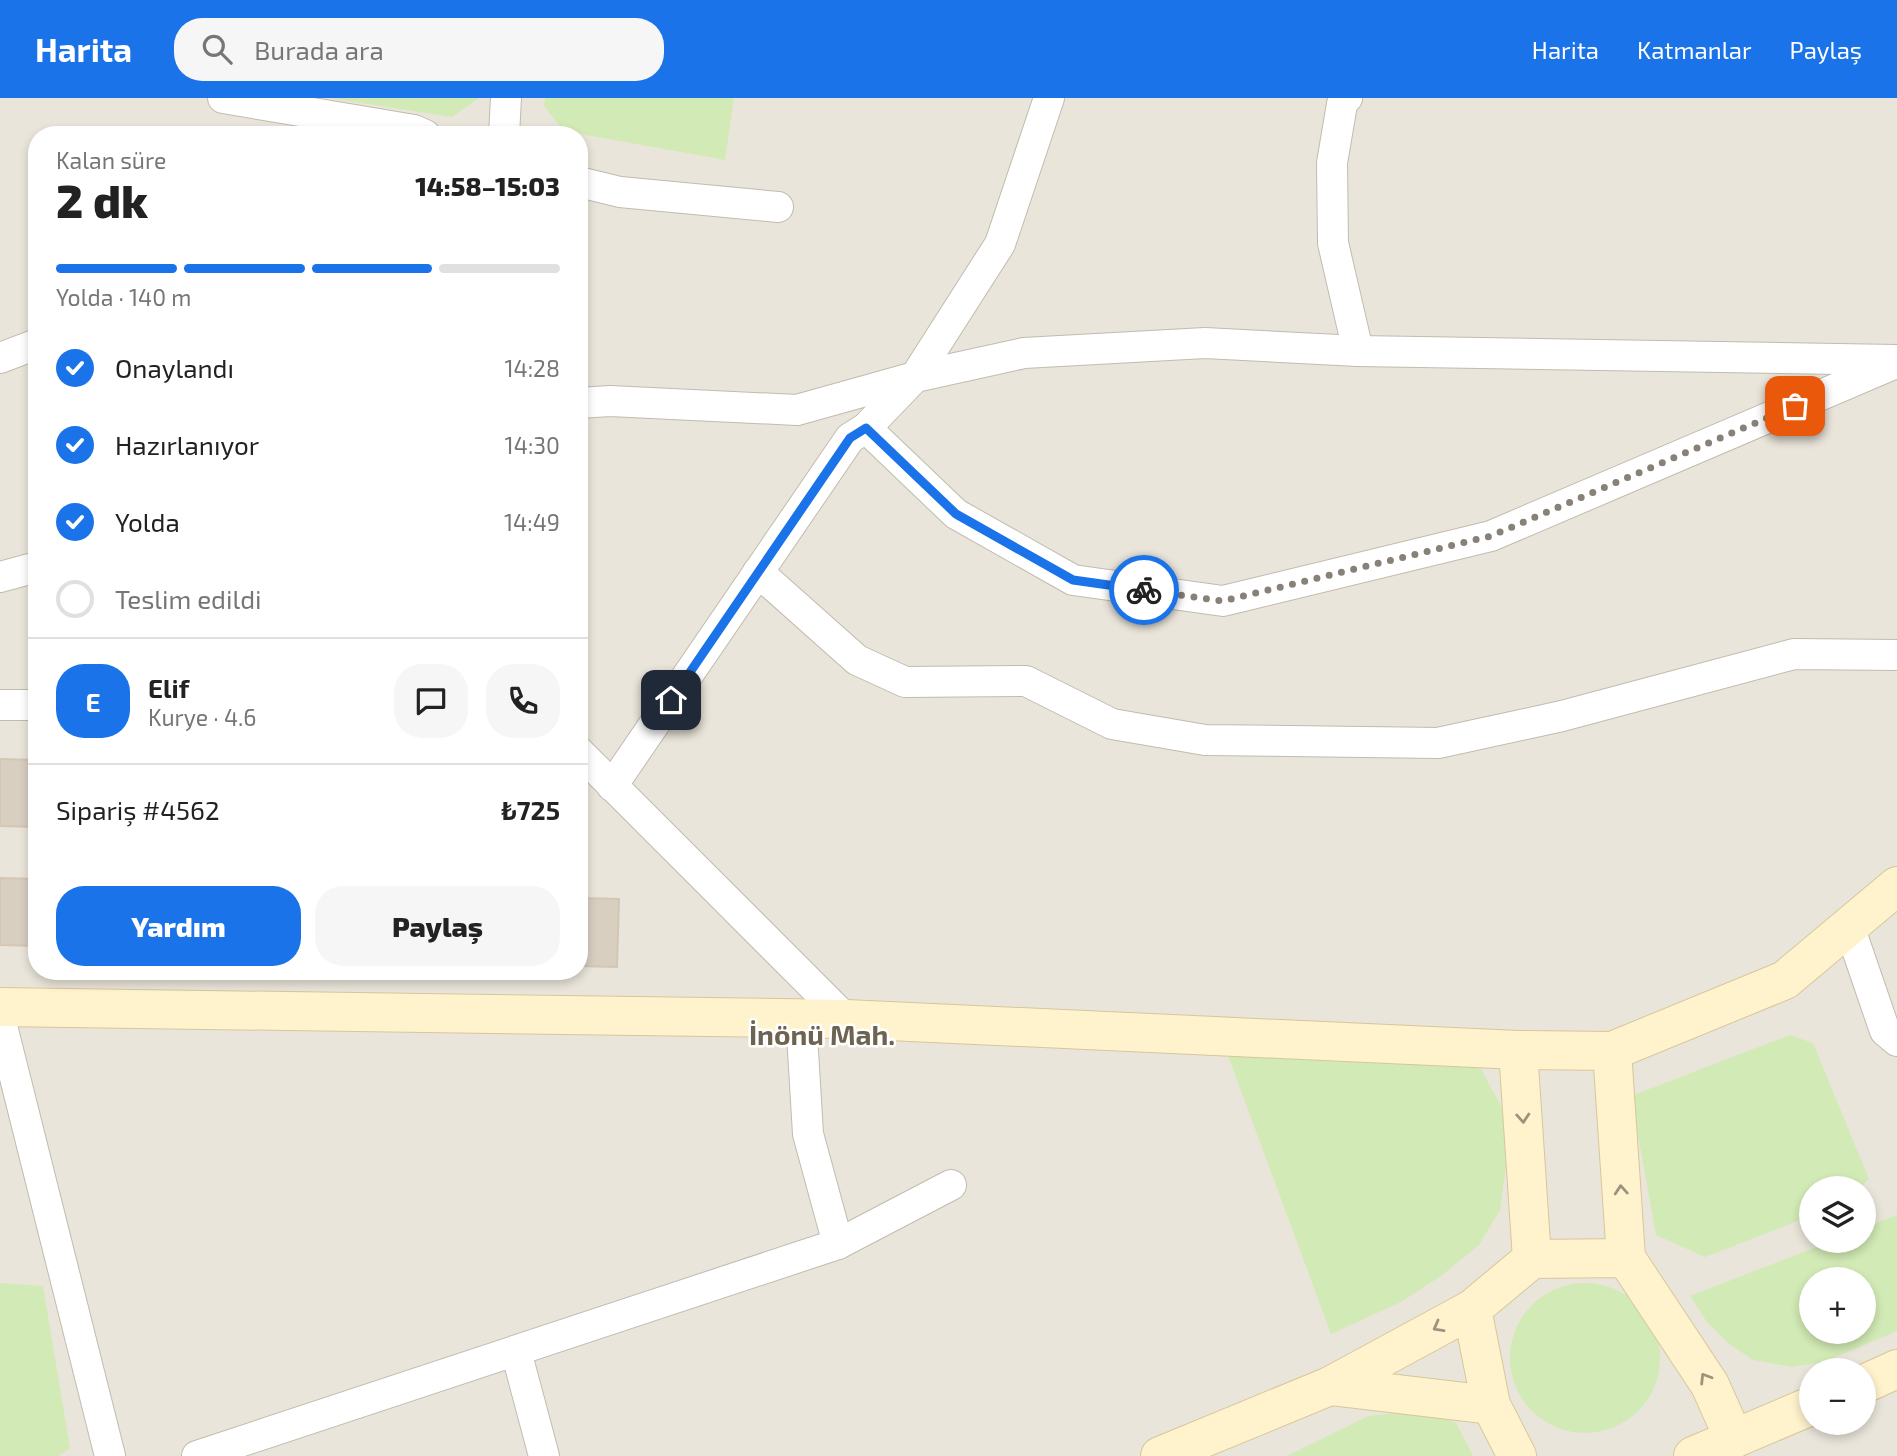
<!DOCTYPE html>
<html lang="tr">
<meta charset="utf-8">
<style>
body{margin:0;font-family:"Exo 2",sans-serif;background:#f6f6f6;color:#222;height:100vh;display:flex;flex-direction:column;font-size:26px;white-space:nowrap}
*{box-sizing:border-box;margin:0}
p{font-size:23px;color:#767676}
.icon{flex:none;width:38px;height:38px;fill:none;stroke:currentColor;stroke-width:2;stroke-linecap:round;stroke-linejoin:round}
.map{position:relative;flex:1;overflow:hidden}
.drawer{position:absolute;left:28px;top:28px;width:560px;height:854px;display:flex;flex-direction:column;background:#fff;border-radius:28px;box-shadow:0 4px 10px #0003}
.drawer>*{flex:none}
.controls{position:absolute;left:1799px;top:1078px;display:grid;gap:14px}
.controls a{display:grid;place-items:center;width:77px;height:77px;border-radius:50%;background:#fff;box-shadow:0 4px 10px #0003;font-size:35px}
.pin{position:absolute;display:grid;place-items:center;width:60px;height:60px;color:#fff;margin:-30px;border-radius:14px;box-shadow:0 4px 10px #0006}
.courier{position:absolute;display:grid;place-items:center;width:70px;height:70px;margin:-35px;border:5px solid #1a73e8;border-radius:50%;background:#fff;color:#222;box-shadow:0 2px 9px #0007}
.overview em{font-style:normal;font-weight:800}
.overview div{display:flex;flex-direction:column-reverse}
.overview{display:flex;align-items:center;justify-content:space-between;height:119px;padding:0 28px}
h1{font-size:46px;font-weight:800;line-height:52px}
.bar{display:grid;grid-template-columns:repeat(4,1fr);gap:10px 7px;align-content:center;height:84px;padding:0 28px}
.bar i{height:9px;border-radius:5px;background:#e0e0e0}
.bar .current{background:#1a73e8}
.bar p{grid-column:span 4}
.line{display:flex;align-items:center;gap:18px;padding:0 28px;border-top:2px solid #e0e0e0}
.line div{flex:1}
.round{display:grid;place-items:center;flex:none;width:74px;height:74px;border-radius:28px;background:#f6f6f6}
ol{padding:0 28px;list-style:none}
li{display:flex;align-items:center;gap:21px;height:77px}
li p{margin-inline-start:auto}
li .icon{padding:7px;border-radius:50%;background:#1a73e8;color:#fff;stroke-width:4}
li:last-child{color:#767676}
li i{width:38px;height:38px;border:4px solid #e0e0e0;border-radius:50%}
.primary-button{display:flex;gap:14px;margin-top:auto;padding:14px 28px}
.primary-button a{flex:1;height:80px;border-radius:28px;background:#1a73e8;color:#fff;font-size:28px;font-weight:800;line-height:80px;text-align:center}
.primary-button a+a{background:#f6f6f6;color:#222}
header{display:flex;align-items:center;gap:42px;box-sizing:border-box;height:98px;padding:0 35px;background:#1a73e8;color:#fff}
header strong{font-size:33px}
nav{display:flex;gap:38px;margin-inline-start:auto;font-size:24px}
.search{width:490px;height:63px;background:#f6f6f6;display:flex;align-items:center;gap:18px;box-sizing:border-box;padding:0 24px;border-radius:28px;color:#767676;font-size:26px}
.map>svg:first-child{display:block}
.residential{fill:#eae5da;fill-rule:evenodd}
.green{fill:#d2eab5;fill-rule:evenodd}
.building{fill:#d8cfc1;stroke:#d3c7b4;stroke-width:2}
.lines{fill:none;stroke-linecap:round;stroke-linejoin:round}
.street-casing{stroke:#c2bbae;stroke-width:32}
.secondary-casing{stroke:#d6c79b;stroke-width:40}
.street{stroke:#fff;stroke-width:30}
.secondary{stroke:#fff3cd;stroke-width:38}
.oneway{stroke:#9c937c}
.done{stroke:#878178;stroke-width:7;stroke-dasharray:0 12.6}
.route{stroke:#1a73e8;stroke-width:9}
.labels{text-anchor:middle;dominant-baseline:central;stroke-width:5;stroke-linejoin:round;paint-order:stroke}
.district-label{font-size:28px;font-weight:bold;fill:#6e6250;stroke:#fff}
</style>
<header>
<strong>Harita</strong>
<div class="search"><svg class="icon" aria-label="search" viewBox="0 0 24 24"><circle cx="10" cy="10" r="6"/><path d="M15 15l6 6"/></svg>Burada ara</div>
<nav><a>Harita</a><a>Katmanlar</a><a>Paylaş</a></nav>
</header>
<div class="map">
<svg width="1897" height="1358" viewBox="0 0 1897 1358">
<rect width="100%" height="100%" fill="#f6f3ec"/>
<path class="residential" d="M0 0H1897V1358H0ZM37 37H579V873H37ZM1811 1090H1864V1143H1811ZM1811 1181H1864V1234H1811ZM1811 1272H1864V1325H1811Z"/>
<g class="green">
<polygon points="329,0 479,0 452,19"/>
<polygon points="545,0 734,0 725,62 564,33 544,8"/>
<polygon points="1790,937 1813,945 1869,1081 1859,1090 1811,1090 1811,1118 1705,1159 1656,1137 1631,998"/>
<polygon points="1227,955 1441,959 1481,971 1503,1012 1506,1068 1500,1112 1479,1147 1441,1178 1401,1204 1331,1236"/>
<path d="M1897 1117V1233L1824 1264 1791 1269 1753 1262 1728 1245 1707 1224 1690 1198 1832 1143H1864V1130ZM1864 1181V1234H1811V1181Z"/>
<polygon points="0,1185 43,1188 70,1350 58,1358 0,1358"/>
<circle cx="1585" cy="1260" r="75"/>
<polygon points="1420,1313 1456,1325 1473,1358 1287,1358 1368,1318"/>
</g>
<g class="building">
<polygon points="0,661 37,662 37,729 0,728"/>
<polygon points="0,780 37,781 37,848 0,847"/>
<polygon points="579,800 619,801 617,869 579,868"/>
</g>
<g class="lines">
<defs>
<g id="street">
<polyline points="223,0 414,32 425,37"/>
<polyline points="1347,0 1342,6 1332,65 1333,145 1358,253"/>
<polyline points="504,37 506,0"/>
<polyline points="579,84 620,94 778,109"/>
<polyline points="0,260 37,246"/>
<polyline points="579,305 610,303 797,312 915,279 1024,255 1205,245 1358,253 1897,262"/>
<polyline points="866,330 956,416 1073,482 1223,503 1491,438 1889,268"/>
<polyline points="758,474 857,562 905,584 1026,583 1112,626 1205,642 1438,645 1562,618 1794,556 1897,557"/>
<polyline points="0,479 37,469"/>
<polyline points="0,607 37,607"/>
<polyline points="579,654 846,921"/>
<polyline points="612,688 850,340 866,330 915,279 1000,146 1049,0"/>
<polyline points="1849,828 1885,933 1897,943"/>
<polyline points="0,920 110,1358"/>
<polyline points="801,920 808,1036 838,1146"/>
<polyline points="516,1253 544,1358"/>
<polyline points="197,1358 838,1146 951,1087"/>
</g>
<g id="secondary">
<polyline points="0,909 846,921 1518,952 1612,953 1785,882 1897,788"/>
<polyline points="1518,952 1532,1161"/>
<polyline points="1612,953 1626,1160"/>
<polyline points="1472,1211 1491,1307 1517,1358"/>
<polyline points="1864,1286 1897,1271"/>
<polyline points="1330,1288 1491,1307"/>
<polyline points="1160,1358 1330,1288 1472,1211 1532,1161 1626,1160 1710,1287 1734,1341"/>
<polyline points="1693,1358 1811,1308"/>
</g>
</defs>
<use href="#street" class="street-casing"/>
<use href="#secondary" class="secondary-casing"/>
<use href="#street" class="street"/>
<use href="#secondary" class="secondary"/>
</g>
<defs><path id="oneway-chevron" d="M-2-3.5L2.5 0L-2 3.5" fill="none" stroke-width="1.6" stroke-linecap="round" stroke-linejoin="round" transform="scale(1.75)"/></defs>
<g class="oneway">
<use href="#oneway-chevron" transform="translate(1523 1020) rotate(86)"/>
<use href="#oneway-chevron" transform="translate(1621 1092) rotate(-94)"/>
<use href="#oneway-chevron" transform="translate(1438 1229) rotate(151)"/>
<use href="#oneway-chevron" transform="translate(1705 1280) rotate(-122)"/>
</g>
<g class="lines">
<polyline class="done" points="1144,492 1223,503 1491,438 1795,308"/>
<polyline class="route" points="671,602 850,340 866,330 956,416 1073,482 1144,492"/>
</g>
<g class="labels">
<g class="district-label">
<text x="822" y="936">İnönü Mah.</text>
</g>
</g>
</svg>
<div class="controls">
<a><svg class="icon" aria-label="layers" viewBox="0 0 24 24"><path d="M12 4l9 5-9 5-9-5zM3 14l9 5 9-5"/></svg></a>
<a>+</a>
<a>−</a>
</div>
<div class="pin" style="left:1795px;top:308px;background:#ea580c"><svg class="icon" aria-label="bag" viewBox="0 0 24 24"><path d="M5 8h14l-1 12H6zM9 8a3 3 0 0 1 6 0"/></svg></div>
<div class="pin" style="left:671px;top:602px;background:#1f2937"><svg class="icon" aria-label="home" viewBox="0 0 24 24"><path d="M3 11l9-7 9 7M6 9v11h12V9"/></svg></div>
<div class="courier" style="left:1144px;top:492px"><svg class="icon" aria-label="bike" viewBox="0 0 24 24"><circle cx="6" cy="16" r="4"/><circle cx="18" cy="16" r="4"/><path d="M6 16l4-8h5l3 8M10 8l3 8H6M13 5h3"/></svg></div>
<section class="drawer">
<div class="overview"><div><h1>2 dk</h1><p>Kalan süre</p></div><em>14:58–15:03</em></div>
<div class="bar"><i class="current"></i><i class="current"></i><i class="current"></i><i></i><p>Yolda · 140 m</p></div>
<ol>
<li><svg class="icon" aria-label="check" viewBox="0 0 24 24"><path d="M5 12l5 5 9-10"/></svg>Onaylandı<p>14:28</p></li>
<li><svg class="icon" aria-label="check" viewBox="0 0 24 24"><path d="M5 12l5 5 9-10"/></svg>Hazırlanıyor<p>14:30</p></li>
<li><svg class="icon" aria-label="check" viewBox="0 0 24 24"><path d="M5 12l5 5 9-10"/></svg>Yolda<p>14:49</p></li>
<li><i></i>Teslim edildi</li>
</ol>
<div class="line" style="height:126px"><b class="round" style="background:#1a73e8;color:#fff">E</b><div><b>Elif</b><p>Kurye · 4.6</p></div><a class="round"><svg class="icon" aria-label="chat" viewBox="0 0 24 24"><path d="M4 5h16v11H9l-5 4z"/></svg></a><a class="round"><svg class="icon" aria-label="phone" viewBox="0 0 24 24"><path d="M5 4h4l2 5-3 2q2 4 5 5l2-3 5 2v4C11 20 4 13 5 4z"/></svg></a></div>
<div class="line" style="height:91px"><div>Sipariş #4562</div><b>₺725</b></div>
<div class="primary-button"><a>Yardım</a><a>Paylaş</a></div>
</section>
</div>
